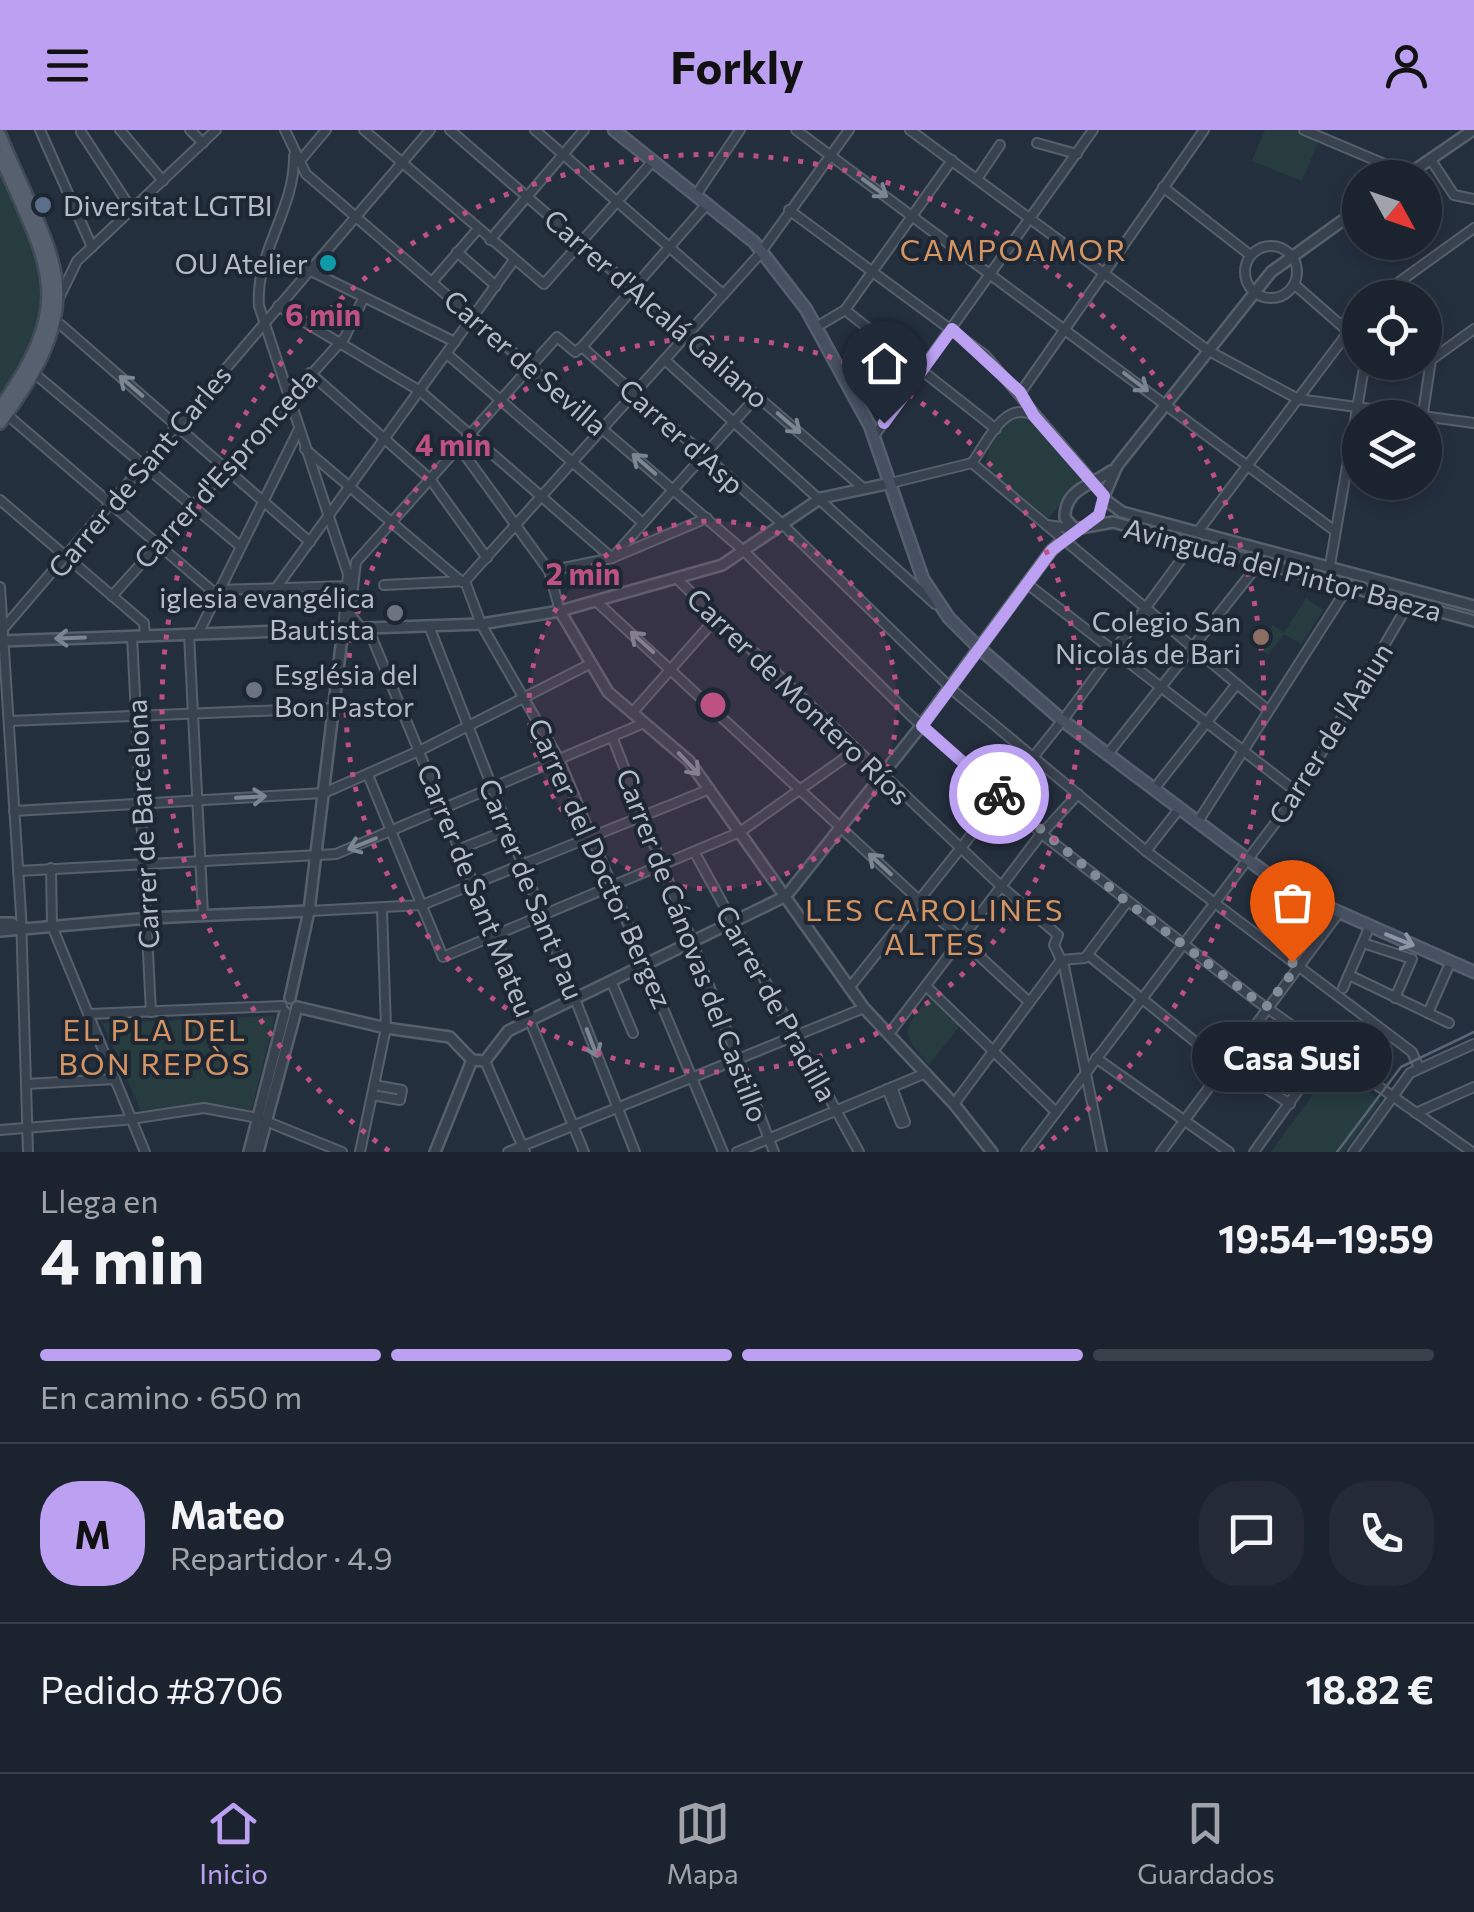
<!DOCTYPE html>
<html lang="es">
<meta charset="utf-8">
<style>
body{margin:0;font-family:Commissioner,sans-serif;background:#242b36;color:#f1f3f6;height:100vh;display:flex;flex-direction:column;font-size:38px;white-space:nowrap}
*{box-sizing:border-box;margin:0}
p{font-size:32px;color:#a0a4aa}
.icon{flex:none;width:55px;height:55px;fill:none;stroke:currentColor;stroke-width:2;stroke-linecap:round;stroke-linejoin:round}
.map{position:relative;height:1022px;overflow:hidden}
.panel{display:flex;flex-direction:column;background:#1b232e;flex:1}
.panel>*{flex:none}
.needle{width:65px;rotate:130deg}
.fabs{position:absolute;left:1342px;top:30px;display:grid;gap:20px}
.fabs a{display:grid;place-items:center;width:100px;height:100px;border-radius:50%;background:#1b232e;box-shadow:0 5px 15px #0003,0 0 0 2px #39404a;font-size:50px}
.pin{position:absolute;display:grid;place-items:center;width:85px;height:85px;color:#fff;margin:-102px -42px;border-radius:50% 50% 50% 0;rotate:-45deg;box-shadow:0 0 10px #0007}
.pin .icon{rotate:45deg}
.courier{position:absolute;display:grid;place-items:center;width:100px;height:100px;margin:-50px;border:8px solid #bca0f2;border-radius:50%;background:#fff;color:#222;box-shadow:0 2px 12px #0007}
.bubble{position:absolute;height:70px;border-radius:35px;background:#1b232e;box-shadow:0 5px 15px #0003,0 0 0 2px #39404a;font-size:32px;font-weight:700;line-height:70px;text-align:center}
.headline em{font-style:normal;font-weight:700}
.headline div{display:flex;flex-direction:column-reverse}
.headline{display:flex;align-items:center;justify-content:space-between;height:170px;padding:0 40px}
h1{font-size:65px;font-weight:700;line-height:75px}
.bar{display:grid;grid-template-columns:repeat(4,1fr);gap:15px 10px;align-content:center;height:120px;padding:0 40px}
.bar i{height:12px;border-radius:8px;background:#39404a}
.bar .current{background:#bca0f2}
.bar p{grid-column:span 4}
.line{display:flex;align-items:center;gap:25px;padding:0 40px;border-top:2px solid #39404a}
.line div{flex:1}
.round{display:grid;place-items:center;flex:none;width:105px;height:105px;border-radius:40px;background:#242b36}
header{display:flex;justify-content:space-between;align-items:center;height:130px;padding:0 40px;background:#bca0f2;color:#111;font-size:45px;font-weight:700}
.tabs{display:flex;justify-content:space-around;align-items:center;height:140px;border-top:2px solid #39404a;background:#1b232e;font-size:28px;color:#a0a4aa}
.tabs a{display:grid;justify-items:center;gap:5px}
.tabs .current{color:#bca0f2}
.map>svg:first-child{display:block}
.green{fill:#263c3f}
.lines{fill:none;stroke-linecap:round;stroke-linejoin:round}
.minor-casing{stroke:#565f6c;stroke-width:12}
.tertiary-casing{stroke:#565f6c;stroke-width:14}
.secondary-casing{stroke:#565f6c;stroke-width:15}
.primary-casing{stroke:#414a57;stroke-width:16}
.minor{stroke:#38414e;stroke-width:8}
.tertiary{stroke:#38414e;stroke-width:9}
.secondary{stroke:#465061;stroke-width:10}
.primary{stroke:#56606e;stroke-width:11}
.tram{stroke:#5a6575;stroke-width:2.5}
.oneway{stroke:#7c8592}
.oneway2{stroke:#8e96a5}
.done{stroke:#828b98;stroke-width:10;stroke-dasharray:0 18}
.route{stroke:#bca0f2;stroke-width:12}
.ring{fill:none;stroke:#bd5182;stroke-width:5;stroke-dasharray:5 10}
.service-dot{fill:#5c6f8a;stroke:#1d2633;stroke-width:4}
.culture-dot{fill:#0f9aa8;stroke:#1d2633;stroke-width:4}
.worship-dot{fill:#6b7280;stroke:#1d2633;stroke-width:4}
.education-dot{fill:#8d6e63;stroke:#1d2633;stroke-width:4}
.labels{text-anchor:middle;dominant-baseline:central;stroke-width:8;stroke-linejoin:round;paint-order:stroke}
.poi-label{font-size:28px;fill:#b4bcc9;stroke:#1d2633;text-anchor:end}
.street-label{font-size:28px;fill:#b4bcc9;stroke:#1d2633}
.neighbourhood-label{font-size:30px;letter-spacing:2.5px;fill:#d59563;stroke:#1d2633}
.centre{fill:#bd5182;stroke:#1d2633;stroke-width:5}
.ring-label{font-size:30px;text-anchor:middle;font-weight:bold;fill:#bd5182;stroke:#1d2633;stroke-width:8;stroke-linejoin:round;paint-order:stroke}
</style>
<header><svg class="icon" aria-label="menu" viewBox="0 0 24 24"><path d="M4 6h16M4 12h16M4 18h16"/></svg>Forkly<svg class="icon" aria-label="person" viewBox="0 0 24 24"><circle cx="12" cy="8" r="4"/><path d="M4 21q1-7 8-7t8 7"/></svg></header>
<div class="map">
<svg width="1474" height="1022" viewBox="0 0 1474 1022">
<rect width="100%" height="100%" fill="#242f3e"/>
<g class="green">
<polygon points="1265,0 1296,0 1319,10 1302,51 1252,31"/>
<path d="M0 41C49 149 64 164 0 271Z"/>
<path d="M1018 285 1028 287 1082 347 1049 388 986 339C985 320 1001 294 1018 285Z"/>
<polygon points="1306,468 1324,480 1301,514 1284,504 1268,525 1256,515 1273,495 1284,503"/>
<path d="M928 868H935L961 894 929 935C900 901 902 903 928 868Z"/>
<polygon points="275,886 251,982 204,976 141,981 102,893"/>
<polygon points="1333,937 1381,971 1344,1022 1271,1022"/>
</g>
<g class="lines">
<defs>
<g id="minor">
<polyline points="40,0 92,117"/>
<polyline points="120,0 163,51"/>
<polyline points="190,0 203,13"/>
<polyline points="285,0 306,44 744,421 910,585 1047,708 1257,871 1472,1022"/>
<polyline points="364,0 544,154 653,31"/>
<polyline points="450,0 862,357"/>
<polyline points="535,0 723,164"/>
<polyline points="796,0 1335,401"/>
<polyline points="910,0 1209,221 1298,269 1474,293"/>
<polyline points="1304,0 1408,44"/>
<polyline points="81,2 132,80"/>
<polyline points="1037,13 1077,24"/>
<path d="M294 26C295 80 255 122 259 176L348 444 347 456"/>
<polyline points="1431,30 1454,65 1474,69"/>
<polyline points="299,32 326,0"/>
<polyline points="977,49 1000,15"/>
<polyline points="1163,57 1250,125"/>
<polyline points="696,65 740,0"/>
<polyline points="789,80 985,225 1094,353"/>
<polyline points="490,110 584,0"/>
<circle cx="1271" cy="142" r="26"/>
<polyline points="457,122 496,156"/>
<polyline points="309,140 455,212"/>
<polyline points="432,152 478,99"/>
<polyline points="1294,154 1360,212"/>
<polyline points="59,168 77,131 216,0"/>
<polyline points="1377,168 1474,98"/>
<polyline points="278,176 420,261 612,428"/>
<polyline points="845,180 996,299"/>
<polyline points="52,194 61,195 310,412"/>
<polyline points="1341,194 1360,180"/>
<polyline points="818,196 845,180 952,30"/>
<polyline points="582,217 778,390 956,563 1146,721 1412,922 1419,938"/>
<polyline points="447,224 643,393"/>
<polyline points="665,230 935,474"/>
<polyline points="310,243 430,349 487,428"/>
<polyline points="35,244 240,416"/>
<polyline points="1021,262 1204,0"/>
<polyline points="1423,283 1431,230 1474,199"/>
<polyline points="2,286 12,289 217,465"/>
<polyline points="874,306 1093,0"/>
<polyline points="459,317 549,441 560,481"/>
<polyline points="305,319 462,452"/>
<polyline points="972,333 1268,580"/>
<path d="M972 333C986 314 1003 272 1031 284"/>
<polyline points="891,353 972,333"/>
<polyline points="0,370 144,493 145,506"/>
<polyline points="1047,395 1075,399"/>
<polyline points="1199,400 1349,201"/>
<polyline points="612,428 757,266"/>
<polyline points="1330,435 1365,232"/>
<polyline points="549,441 612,428 707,388"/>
<polyline points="677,449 1002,757 1058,805 1054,815 1061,830 1085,828 1127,772"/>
<polyline points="465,451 481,494 559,629 723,1022"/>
<polyline points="1026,453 1298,663"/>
<polyline points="384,455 465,451 758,126 849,0"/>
<polyline points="0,457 21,784 28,1022"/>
<polyline points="276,458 514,130"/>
<polyline points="219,460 347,456"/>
<polyline points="112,466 345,207 363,169"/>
<polyline points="597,472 1028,871"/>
<polyline points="429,496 635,1022"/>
<polyline points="368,498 584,1022"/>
<polyline points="3,499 430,0"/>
<polyline points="343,499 346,470"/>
<polyline points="363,500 350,484 356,432 557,207 575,222 582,217 707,74"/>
<polyline points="189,504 203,784"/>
<polyline points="198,504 299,299"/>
<polyline points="132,506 151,882"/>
<polyline points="632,583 717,487"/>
<polyline points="9,591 332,578"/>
<polyline points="613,609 774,1022"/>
<polyline points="1107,625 1261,431"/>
<polyline points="368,645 443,827 740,702 856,620"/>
<polyline points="1154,659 1236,555"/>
<polyline points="14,681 324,663 421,620 590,534"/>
<polyline points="1197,693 1348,457"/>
<polyline points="460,719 507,700"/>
<polyline points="1146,721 1179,679"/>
<polyline points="695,723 859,1022"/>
<polyline points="51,738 52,796 145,1022"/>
<polyline points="18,741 336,724 644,593"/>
<polyline points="309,781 422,775 710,659"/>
<polyline points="1363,813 1412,829 1395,868"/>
<polyline points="1088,825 1198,914 1290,974"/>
<polyline points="1063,831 1102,1022"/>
<polyline points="1349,845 1449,893"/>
<polyline points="612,853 633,903"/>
<polyline points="926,856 1056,982"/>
<polyline points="850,857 1066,586 1192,415"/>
<polyline points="1343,858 1369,798"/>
<polyline points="1428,883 1451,831"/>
<polyline points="89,884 282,876"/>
<polyline points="889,904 1038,708 1078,664"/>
<polyline points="1096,928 1229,1022"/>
<polyline points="485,931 525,1022"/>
<polyline points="26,954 115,949"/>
<polyline points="887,959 901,993 905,992 892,957"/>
<polyline points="372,965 400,970 402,960 374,955"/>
<polyline points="954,974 1061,830"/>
<polyline points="1416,983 1474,957"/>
<polyline points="0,1000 124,990 204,978 258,988 342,1022"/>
<polyline points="360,1022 386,898 382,779"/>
<polyline points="508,1022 864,878"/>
<polyline points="737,1022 926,943"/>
<polyline points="1026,1022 1298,663 1409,473"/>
<polyline points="1161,1022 1338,784"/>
<polyline points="1254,1022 1328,919"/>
<polyline points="1353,1022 1410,943 1474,914"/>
</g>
<g id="tertiary">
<polyline points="1403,48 1473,0"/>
<polyline points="1104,366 1117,336 1271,142 1360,78"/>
<polyline points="1104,369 1122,382 1474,476"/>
<path d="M1075 399 1065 388C1064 359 1092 355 1111 341"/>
<polyline points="560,481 608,562 689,631 864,878 954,974 992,1022"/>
<polyline points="0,511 481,494 560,481 722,435 821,368 891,353"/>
<polyline points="0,793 12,793 20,799"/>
<polyline points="0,801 149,788 309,781"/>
<polyline points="290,868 309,781 343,499"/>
<polyline points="297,877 386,898 450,907 472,930 485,931 508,901 786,766 921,596 1051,421 1075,399 1113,392 1474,491"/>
<polyline points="249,1022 285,882"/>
<polyline points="258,1022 297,877"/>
<polyline points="435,1022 472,930"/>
</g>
<polyline id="secondary" points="614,0 754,112 806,179 870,296 923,449 949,488 978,517 1062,590 1287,759 1474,842"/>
<g id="primary">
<path d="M0 5C54 135 95 165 0 293"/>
<path d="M0 26C49 138 77 169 0 278"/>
</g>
</defs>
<use href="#minor" class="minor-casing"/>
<use href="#tertiary" class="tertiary-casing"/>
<use href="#secondary" class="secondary-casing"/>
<use href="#primary" class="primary-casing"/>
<use href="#minor" class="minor"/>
<use href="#tertiary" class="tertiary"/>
<use href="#secondary" class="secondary"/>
<use href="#primary" class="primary"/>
<polyline class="tram" points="1337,1022 1401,937 1474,902"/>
</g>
<defs><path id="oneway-shaft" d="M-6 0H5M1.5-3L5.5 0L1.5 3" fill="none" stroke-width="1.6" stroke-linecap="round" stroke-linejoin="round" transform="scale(2.5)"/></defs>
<g class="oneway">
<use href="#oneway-shaft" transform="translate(875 58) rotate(36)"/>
<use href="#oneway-shaft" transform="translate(1136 252) rotate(37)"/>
<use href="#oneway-shaft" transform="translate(131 256) rotate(-139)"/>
<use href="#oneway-shaft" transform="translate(789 293) rotate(41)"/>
<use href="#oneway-shaft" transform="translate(644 334) rotate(-139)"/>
<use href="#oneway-shaft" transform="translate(70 508) rotate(178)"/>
<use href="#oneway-shaft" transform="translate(642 512) rotate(-138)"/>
<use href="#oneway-shaft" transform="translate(689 634) rotate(47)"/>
<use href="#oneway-shaft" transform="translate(251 667) rotate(-3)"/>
<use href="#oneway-shaft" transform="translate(362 714) rotate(158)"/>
<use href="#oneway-shaft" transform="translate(880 734) rotate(-137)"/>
<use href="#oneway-shaft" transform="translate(592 913) rotate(69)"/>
</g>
<use class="oneway2" href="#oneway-shaft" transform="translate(1400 810) rotate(22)"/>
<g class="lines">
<polyline class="done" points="999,664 1127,772 1257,871 1267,876 1296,838 1292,832"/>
<polyline class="route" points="884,293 952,199 1020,262 1034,286 1104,366 1099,385 1052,420 922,596 999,664"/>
</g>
<circle cx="713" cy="575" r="184" fill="#bd5182" fill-opacity=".12"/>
<g class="ring">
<circle cx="713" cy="575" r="184"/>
<circle cx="713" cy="575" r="367"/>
<path d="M389 1021A551 551 0 1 1 1037 1021"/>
</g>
<circle class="service-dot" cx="43" cy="75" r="10"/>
<circle class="culture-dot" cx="328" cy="133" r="10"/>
<g class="worship-dot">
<circle cx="395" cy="483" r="10"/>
<circle cx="254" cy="560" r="10"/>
</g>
<circle class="education-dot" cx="1261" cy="507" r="10"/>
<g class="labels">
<g class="poi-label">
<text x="63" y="75" text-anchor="start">Diversitat LGTBI</text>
<text x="308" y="133">OU Atelier</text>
<text x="375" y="467">iglesia evangélica<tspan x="375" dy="32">Bautista</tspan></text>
<text x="1241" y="491">Colegio San<tspan x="1241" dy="32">Nicolás de Bari</tspan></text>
<text x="274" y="544" text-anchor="start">Església del<tspan x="274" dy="32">Bon Pastor</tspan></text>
</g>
<g class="street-label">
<text transform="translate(657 178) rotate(41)">Carrer d'Alcalá Galiano</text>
<text transform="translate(526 232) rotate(41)">Carrer de Sevilla</text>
<text transform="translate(682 306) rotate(42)">Carrer d'Asp</text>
<text transform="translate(225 338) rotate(-48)">Carrer d'Espronceda</text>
<text transform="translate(139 341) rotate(-50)">Carrer de Sant Carles</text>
<text transform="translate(1283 439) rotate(15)">Avinguda del Pintor Baeza</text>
<text transform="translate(799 566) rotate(44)">Carrer de Montero Ríos</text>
<text transform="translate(1330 603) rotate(-58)">Carrer de l'Aaiun</text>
<text transform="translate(142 694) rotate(-93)">Carrer de Barcelona</text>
<text transform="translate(601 733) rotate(66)">Carrer del Doctor Bergez</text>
<text transform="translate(532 759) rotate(68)">Carrer de Sant Pau</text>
<text transform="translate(477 760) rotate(68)">Carrer de Sant Mateu</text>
<text transform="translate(693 815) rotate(69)">Carrer de Cánovas del Castillo</text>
<text transform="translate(777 873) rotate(61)">Carrer de Pradilla</text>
</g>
<g class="neighbourhood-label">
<text x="1014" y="118">CAMPOAMOR</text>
<text x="935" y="778">LES CAROLINES<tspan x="935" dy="34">ALTES</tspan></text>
<text x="155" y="898">EL PLA DEL<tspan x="155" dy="34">BON REPÒS</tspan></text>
</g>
</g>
<circle cx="713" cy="575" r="15" class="centre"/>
<g class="ring-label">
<text x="323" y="196">6 min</text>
<text x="453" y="326">4 min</text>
<text x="583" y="455">2 min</text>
</g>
</svg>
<div class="fabs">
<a><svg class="needle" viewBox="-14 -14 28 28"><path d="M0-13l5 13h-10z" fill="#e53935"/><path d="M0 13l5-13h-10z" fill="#a0a4aa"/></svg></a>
<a><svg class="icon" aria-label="locate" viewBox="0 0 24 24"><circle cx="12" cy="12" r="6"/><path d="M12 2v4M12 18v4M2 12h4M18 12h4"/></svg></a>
<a><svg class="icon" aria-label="layers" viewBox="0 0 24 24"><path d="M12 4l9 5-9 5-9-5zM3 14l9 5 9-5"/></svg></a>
</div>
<div class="pin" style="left:1292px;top:832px;background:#ea580c"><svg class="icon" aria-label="bag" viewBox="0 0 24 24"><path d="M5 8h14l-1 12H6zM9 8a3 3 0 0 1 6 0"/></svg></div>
<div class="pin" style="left:884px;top:293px;background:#1f2937"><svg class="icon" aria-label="home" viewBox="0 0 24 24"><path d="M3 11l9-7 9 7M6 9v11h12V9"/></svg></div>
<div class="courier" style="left:999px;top:664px"><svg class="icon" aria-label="bike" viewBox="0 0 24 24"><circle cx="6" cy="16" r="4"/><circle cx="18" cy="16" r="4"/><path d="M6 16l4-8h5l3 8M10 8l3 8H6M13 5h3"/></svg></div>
<div class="bubble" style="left:1192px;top:892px;width:200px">Casa Susi</div>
</div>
<section class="panel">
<div class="headline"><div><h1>4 min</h1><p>Llega en</p></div><em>19:54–19:59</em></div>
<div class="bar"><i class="current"></i><i class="current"></i><i class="current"></i><i></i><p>En camino · 650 m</p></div>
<div class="line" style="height:180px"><b class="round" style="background:#bca0f2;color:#111">M</b><div><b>Mateo</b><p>Repartidor · 4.9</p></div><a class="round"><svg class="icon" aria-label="chat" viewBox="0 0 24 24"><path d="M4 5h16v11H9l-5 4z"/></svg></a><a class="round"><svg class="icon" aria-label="phone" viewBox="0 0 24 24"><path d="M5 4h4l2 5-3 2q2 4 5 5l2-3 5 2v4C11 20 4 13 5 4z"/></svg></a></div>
<div class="line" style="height:130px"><div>Pedido #8706</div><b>18.82 €</b></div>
</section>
<nav class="tabs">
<a class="current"><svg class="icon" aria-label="home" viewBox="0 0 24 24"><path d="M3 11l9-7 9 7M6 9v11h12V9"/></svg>Inicio</a>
<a><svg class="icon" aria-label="map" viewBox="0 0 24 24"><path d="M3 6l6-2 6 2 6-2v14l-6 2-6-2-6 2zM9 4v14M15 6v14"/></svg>Mapa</a>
<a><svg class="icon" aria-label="saved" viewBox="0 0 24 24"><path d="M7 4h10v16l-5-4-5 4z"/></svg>Guardados</a>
</nav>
